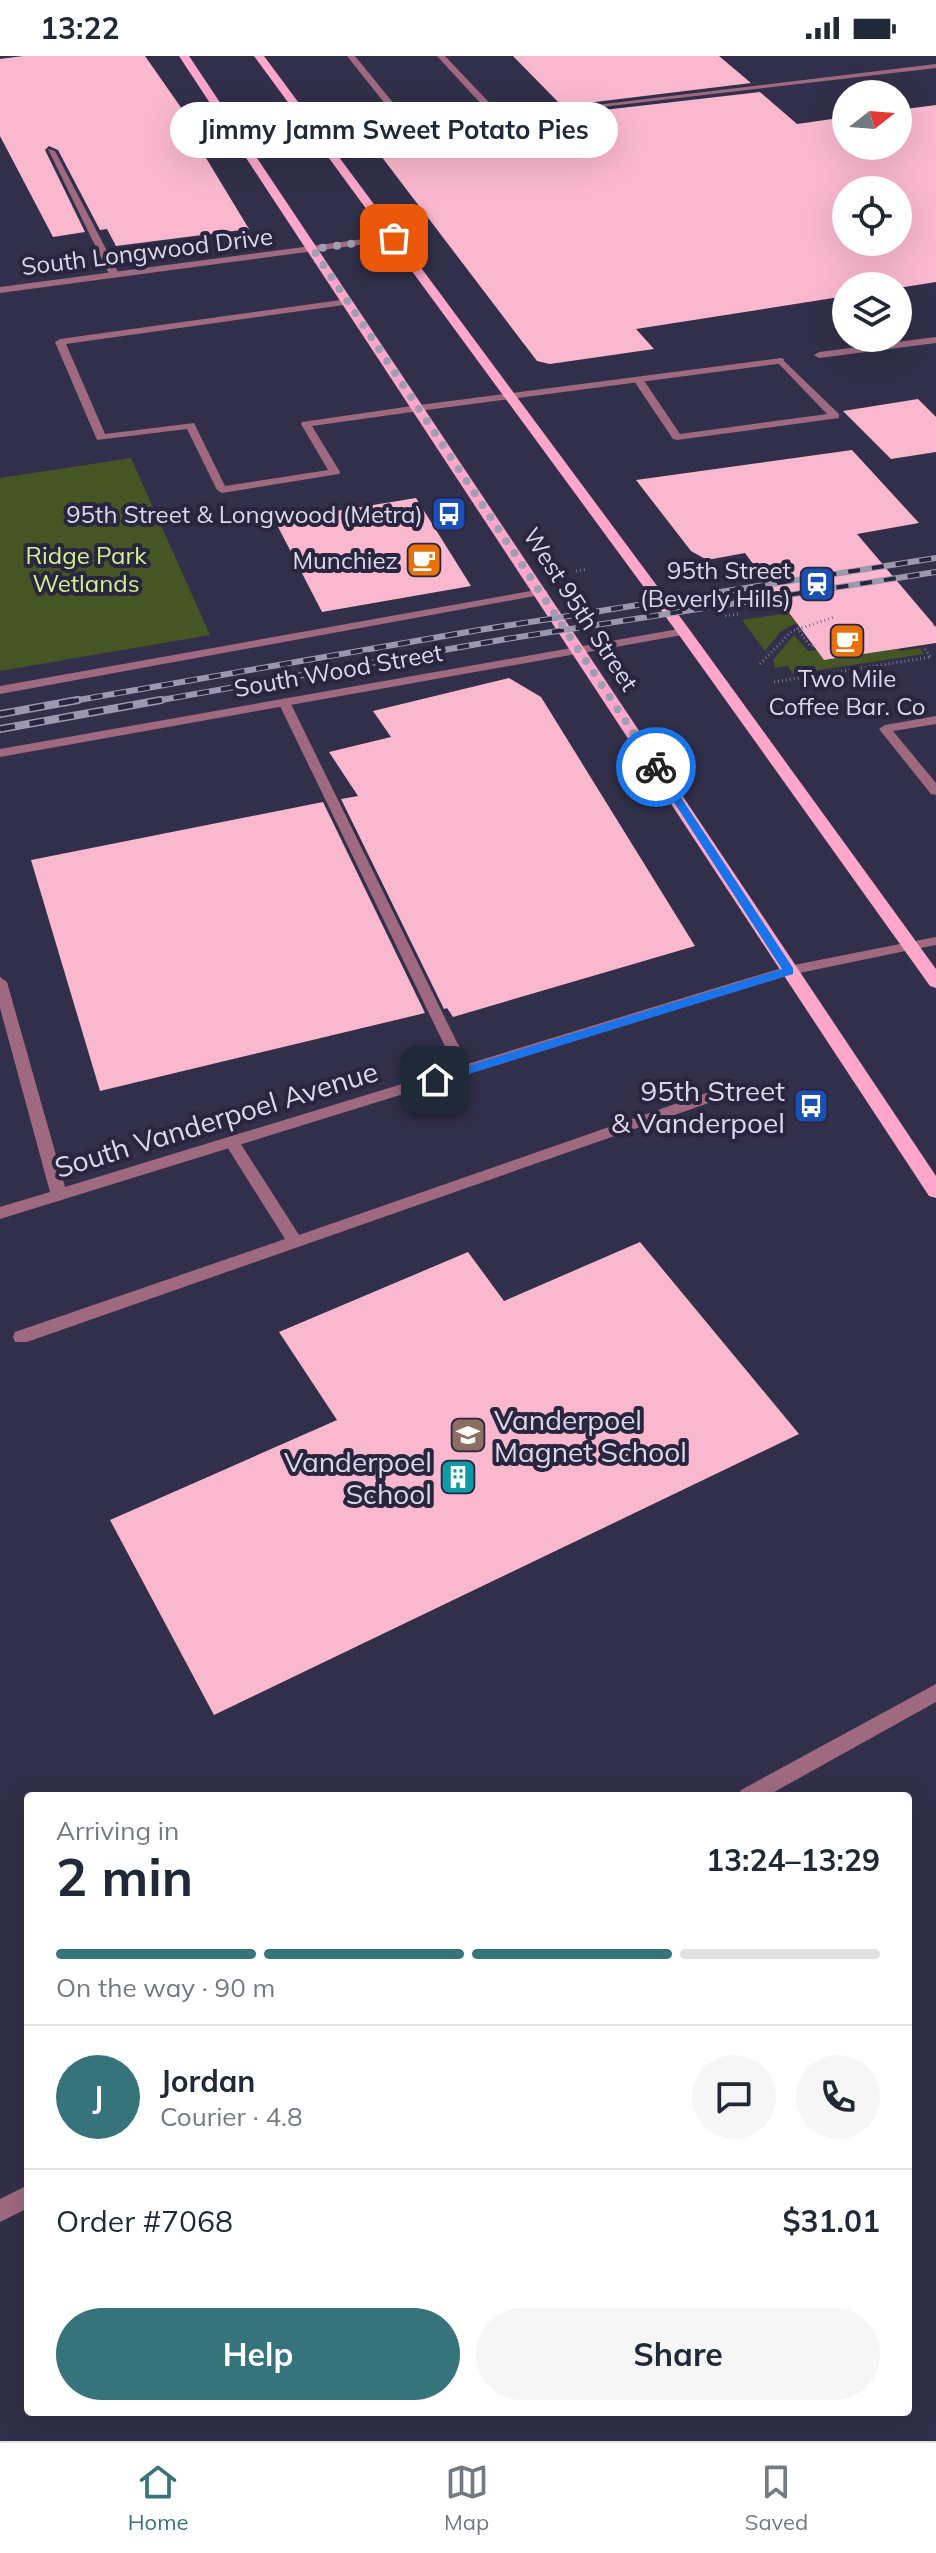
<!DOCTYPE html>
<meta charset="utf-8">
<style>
body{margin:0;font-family:Mulish,sans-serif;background:#f6f6f7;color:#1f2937;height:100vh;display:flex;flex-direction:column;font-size:30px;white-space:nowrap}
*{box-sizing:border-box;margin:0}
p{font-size:26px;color:#747a83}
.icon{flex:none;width:44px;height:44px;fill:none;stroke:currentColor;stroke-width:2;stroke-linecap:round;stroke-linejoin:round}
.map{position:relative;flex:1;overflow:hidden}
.panel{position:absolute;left:24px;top:1736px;width:888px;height:624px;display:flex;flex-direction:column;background:#fff;border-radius:8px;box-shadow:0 8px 32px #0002}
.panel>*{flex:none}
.needle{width:52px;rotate:73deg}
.fabs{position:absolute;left:832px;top:24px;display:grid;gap:16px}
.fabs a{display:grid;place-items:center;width:80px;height:80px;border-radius:50%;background:#fff;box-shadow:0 8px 32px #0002;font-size:40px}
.pin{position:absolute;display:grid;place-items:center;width:68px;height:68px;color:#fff;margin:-34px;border-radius:16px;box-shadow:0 4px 12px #0006}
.courier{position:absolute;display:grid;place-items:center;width:80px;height:80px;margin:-40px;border:6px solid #1a73e8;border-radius:50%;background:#fff;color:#222;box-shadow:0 2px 10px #0007}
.bubble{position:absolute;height:56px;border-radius:28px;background:#fff;box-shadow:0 8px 32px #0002;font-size:26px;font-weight:700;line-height:56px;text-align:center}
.overview em{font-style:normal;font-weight:700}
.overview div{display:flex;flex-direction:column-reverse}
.overview{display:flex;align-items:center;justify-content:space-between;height:136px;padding:0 32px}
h1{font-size:52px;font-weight:700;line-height:60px}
.bar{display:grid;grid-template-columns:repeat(4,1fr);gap:12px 8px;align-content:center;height:96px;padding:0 32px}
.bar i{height:10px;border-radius:6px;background:#e0e1e3}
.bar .on{background:#36737a}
.bar p{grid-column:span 4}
.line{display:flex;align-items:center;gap:20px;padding:0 32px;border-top:2px solid #e0e1e3}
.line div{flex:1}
.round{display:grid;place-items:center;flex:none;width:84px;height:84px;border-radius:42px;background:#f6f6f7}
.action{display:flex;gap:16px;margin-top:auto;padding:16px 32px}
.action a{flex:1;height:92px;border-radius:48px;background:#36737a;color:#fff;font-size:32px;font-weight:700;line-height:92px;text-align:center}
.action a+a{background:#f6f6f7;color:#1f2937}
.status{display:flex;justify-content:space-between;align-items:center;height:56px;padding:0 40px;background:#fff;direction:ltr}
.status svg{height:22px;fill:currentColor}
.tabs{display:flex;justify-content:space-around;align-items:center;height:112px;border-top:2px solid #e0e1e3;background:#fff;font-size:22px;color:#747a83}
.tabs a{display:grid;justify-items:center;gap:4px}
.tabs .on{color:#36737a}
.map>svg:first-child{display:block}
.green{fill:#465524}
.building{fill:#fab8cf;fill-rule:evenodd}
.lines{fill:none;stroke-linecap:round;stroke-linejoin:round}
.path{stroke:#78768d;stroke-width:3;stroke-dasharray:1 3;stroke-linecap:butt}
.service{fill:#9f6a80;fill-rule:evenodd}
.minor{fill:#9f6a80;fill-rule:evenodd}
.tertiary{fill:#9f6a80;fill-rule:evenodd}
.primary{fill:#fea7cb;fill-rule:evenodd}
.rail-far1-casing{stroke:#9b99ae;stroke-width:6}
.rail-casing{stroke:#9b99ae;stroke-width:8}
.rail-far1{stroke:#29253f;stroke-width:4;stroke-dasharray:12;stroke-linecap:butt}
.rail{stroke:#29253f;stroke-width:5;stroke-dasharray:15;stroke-linecap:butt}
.route{fill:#1a73e8}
.done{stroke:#9f9eb2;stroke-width:8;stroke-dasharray:0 14.4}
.labels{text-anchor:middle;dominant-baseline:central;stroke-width:8;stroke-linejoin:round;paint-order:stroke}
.far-street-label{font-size:24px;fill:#dad9ea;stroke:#29253f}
.far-poi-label{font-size:24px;fill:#dad9ea;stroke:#29253f;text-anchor:end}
.far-park-label{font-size:24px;fill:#d1f28d;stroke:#29253f}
.poi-label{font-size:28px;fill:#dad9ea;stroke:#29253f;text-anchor:end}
.street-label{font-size:28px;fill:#dad9ea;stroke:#29253f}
</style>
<div class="status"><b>13:22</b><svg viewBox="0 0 49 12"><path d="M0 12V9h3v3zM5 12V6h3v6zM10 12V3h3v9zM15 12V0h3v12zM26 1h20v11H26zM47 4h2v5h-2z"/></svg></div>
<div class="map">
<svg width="936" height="2385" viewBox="0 0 936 2385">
<rect width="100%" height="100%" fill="#322f4a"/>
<g class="green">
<polygon points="131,402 210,579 0,615 0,422"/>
<polygon points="828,551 781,575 765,595 742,564"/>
<polygon points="794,579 808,595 818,594 826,604 898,593 900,595 920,592 924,598 793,618 788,610 775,612 773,604"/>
</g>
<g class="building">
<polygon points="23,0 145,0 189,63 183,64 249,173 116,190 107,173 100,174 58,94 49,90 45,94 85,176 53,181 0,80 0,3"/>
<polygon points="513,0 719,0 751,27 562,50"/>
<path d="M760 36 797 68 846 61V90H898V54L936 49V226L898 232 846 230V240L636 273 654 293 550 308 537 305 378 96 582 70 569 58ZM846 134H898V186H846Z"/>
<polygon points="918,343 936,361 936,396 891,403 843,355"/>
<polygon points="852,394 919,467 857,478 936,571 936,587 824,604 745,497 707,504 691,495 636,424"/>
<polygon points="416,442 471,530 322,556 275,465"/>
<polygon points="509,622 541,641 695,890 453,961 447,952 444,953 341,743 358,740 329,696 391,681 373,655"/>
<polygon points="323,746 425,957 100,1035 31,804"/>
<polygon points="640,1186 799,1378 214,1659 110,1464 337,1364 279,1276 468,1196 504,1245"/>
</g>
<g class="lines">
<g class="path">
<polyline points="576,515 588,513"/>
<polyline points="698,525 709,524"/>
<polyline points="725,560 738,558"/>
<polyline points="933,569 936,568"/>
<polyline points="797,572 810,590 816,589"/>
<polyline points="760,608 792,575 835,561"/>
<polyline points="774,626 931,601 923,591"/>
</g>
<g class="service">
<polygon points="347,0 355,0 412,70 412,74 406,74"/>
<polygon points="437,0 445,0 501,59 501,63 495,63"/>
<polygon points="48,93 55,95 119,218 117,220 109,218"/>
<polygon points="348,243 351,244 351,248 66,288 105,378 194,367 225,430 328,414 301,368 302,366 419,349 424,352 419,355 312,370 340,416 339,418 222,437 217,434 187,373 97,384 55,286 60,283"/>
<polygon points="781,302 839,358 839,362 677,384 673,383 634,325 643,323 680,378 827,358 778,307 778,303"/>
<polygon points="542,533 548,536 546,538 0,638 0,630"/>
<polygon points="284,642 290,646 471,1015 469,1019 464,1020 457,1015 278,646"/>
<polygon points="936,660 936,668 893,675 936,727 936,739 931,738 879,673 885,669"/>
<polygon points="936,881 936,889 910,894 903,890 905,887"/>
<polygon points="718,1033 723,1034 725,1038 723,1042 27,1286 15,1286 13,1281 15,1276 285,1183 224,1086 227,1082 237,1082 299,1179"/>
</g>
<g class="minor">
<polygon points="936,8 936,12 550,57 546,55"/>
<polygon points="498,59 501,63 246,95 242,92"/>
<polygon points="936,281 936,287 819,302 814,299 819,296"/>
<polygon points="781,302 784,303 784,307 419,355 414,352 419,349"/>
<polygon points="684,572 688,574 688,578 0,701 0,693"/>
<polygon points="910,886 917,890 915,893 790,919 742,933 0,1163 0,1151 50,1136 0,952 0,921 7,926 65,1131 732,927 789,910"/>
<polygon points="936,1628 936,1646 767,1740 738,1740 741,1734"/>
<polygon points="28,2129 28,2152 0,2166 0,2143"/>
</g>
<polygon class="tertiary" points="394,179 398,182 397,184 0,237 0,231"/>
<g class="primary">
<polygon points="179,0 189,0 936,1120 936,1142 929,1140"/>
<polygon points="254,0 264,0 689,573 936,913 936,932 930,930 679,579"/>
</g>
<defs>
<g id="rail-far1">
<polyline points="67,646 479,574 936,502"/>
<polyline points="150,646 506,583 936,516"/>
</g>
<g id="rail">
<polyline points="0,658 78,644"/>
<polyline points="0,673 161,644"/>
</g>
</defs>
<use href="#rail-far1" class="rail-far1-casing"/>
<use href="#rail" class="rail-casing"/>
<use href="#rail-far1" class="rail-far1"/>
<use href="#rail" class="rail"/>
</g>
<polygon class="route" points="656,708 661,711 793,912 793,918 439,1027 431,1027 431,1021 782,913 651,711"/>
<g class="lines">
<polyline class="done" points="394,182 313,193 656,711"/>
</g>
<defs>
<symbol id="bus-square" viewBox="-11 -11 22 22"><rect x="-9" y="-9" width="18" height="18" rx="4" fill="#1a4fb4" stroke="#29253f"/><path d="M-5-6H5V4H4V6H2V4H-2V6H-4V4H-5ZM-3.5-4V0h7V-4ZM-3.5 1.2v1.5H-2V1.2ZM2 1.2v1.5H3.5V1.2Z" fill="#fff"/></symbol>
<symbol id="cafe-square" viewBox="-11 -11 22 22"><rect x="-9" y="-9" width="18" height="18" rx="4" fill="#e8710a" stroke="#29253f"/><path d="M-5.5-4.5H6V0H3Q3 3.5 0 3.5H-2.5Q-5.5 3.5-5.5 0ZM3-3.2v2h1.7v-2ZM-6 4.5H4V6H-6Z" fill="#fff"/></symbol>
<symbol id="station-square" viewBox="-11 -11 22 22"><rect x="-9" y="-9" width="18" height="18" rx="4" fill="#1a4fb4" stroke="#29253f"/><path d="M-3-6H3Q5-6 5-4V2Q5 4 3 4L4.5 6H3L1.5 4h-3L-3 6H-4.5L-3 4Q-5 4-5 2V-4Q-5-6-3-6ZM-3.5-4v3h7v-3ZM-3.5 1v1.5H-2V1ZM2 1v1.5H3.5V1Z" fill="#fff"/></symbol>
<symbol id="school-square" viewBox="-11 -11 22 22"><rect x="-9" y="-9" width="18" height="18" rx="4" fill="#8d6e63" stroke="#29253f"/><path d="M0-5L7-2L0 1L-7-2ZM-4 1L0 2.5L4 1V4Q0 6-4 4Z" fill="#fff"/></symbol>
<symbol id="building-square" viewBox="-11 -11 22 22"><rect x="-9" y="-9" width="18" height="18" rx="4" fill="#0f9aa8" stroke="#29253f"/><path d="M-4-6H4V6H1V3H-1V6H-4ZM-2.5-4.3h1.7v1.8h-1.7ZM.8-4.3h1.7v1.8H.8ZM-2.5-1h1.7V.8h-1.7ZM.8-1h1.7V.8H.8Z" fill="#fff"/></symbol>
</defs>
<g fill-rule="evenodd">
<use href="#bus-square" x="429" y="438" width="40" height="40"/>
<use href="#cafe-square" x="404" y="484" width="40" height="40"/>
<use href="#station-square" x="797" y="508" width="40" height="40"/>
<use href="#cafe-square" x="827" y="565" width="40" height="40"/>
<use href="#bus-square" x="791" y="1030" width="40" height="40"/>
<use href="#school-square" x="448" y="1359" width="40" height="40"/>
<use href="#building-square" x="438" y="1401" width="40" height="40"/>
</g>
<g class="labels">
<g class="far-street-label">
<text transform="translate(147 195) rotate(-7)">South Longwood Drive</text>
<text transform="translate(581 553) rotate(57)">West 95th Street</text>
<text transform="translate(338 614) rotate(-10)">South Wood Street</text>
</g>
<g class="far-poi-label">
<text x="423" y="458">95th Street &amp; Longwood (Metra)</text>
<text x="398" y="504">Munchiez</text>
<text x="791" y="514">95th Street<tspan x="791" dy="28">(Beverly Hills)</tspan></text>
<text x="847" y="622" text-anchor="middle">Two Mile<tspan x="847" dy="28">Coffee Bar. Co</tspan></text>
</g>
<g class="far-park-label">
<text x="86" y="499">Ridge Park<tspan x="86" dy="28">Wetlands</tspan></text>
</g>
<g class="poi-label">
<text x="785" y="1034">95th Street<tspan x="785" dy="32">&amp; Vanderpoel</tspan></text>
<text x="494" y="1363" text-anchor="start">Vanderpoel<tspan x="494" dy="32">Magnet School</tspan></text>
<text x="432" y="1405">Vanderpoel<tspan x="432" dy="32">School</tspan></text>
</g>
<g class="street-label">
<text transform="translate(216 1063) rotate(-17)">South Vanderpoel Avenue</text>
</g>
</g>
</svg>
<div class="fabs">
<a><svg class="needle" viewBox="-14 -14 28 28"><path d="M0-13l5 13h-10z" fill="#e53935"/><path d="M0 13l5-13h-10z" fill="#747a83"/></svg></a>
<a><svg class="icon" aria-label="locate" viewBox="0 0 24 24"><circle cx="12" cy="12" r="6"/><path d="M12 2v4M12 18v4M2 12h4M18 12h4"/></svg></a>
<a><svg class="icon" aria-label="layers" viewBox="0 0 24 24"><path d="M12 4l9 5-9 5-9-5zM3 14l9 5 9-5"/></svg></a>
</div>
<div class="pin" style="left:394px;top:182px;background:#ea580c"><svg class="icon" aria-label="bag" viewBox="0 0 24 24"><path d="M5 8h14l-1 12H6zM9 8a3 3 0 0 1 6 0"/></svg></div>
<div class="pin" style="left:435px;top:1024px;background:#1f2937"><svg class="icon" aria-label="home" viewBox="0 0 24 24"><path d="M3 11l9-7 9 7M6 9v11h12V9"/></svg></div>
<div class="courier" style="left:656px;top:711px"><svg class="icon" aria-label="bike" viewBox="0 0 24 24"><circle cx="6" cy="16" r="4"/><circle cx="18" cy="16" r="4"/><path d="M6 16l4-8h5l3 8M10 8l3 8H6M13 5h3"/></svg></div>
<div class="bubble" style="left:170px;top:46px;width:448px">Jimmy Jamm Sweet Potato Pies</div>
<section class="panel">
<div class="overview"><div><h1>2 min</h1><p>Arriving in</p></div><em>13:24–13:29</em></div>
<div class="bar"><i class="on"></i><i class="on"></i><i class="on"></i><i></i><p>On the way · 90 m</p></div>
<div class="line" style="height:144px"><b class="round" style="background:#36737a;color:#fff">J</b><div><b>Jordan</b><p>Courier · 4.8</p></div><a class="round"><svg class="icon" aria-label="chat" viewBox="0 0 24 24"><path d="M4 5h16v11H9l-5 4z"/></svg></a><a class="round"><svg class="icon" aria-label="phone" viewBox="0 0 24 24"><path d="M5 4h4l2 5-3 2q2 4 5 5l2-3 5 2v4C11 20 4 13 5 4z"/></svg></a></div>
<div class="line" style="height:104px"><div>Order #7068</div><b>$31.01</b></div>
<div class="action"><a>Help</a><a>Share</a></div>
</section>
</div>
<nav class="tabs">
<a class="on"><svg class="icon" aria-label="home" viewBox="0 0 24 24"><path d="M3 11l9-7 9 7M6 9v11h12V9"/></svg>Home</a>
<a><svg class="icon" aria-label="map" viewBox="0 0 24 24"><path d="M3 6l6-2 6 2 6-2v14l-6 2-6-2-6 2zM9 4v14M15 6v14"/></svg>Map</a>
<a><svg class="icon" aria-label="saved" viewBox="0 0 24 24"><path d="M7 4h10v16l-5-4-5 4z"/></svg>Saved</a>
</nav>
